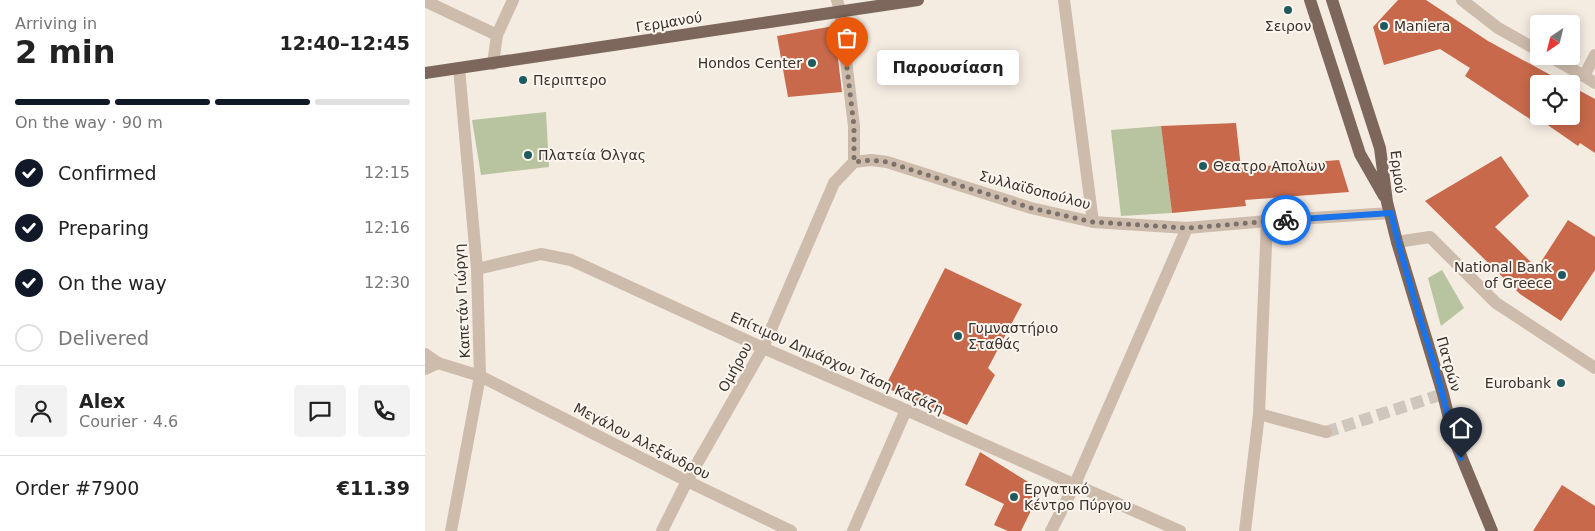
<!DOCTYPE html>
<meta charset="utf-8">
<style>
body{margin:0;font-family:"DejaVu Sans",sans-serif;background:#f2f2f2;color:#222;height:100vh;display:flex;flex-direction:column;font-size:19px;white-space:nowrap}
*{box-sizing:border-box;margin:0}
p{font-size:16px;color:#767676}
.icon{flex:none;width:28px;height:28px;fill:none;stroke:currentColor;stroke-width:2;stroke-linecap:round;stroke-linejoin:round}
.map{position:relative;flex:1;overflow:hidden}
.drawer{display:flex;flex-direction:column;background:#fff;width:425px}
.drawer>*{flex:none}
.needle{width:32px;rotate:215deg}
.tools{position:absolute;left:1105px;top:15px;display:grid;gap:10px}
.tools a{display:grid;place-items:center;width:50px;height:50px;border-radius:5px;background:#fff;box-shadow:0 2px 12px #0003;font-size:25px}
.pin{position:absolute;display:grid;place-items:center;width:42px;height:42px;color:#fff;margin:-51px -21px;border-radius:50% 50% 50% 0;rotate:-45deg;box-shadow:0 0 5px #0007}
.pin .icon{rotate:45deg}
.courier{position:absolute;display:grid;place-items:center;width:50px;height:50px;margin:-25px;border:4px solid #1a73e8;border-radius:50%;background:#fff;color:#222;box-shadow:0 1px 6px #0007}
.bubble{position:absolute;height:35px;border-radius:5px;background:#fff;box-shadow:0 2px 12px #0003;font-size:16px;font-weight:600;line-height:35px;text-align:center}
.headline em{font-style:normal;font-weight:600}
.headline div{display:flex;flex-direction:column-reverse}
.headline{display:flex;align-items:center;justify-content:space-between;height:85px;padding:0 15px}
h1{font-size:32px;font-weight:600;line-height:38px}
.bar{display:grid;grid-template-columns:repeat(4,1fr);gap:8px 5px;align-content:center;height:60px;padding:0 15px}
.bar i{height:6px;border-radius:4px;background:#e0e0e0}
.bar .current{background:#111827}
.bar p{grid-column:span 4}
.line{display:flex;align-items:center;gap:12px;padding:0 15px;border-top:1px solid #e0e0e0}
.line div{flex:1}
.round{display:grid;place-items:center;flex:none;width:52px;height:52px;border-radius:5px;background:#f2f2f2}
ol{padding:0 15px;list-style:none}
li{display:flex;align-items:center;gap:15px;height:55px}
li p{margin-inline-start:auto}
li .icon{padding:5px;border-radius:50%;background:#111827;color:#fff;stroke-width:4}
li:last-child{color:#767676}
li i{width:28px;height:28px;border:2px solid #e0e0e0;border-radius:50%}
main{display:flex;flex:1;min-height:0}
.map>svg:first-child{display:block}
.green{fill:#b8c4a0}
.building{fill:#c8694b}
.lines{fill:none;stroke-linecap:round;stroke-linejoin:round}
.pedestrian-tunnel{stroke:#cfc6bd;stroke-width:12;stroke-dasharray:12 6;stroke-linecap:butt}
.pedestrian{stroke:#cdbbac;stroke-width:12}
.minor{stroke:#cdbbac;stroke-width:12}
.tertiary{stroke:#cdbbac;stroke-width:12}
.primary{stroke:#7d675c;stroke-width:12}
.done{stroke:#7c716b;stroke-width:5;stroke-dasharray:0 9}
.route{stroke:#1a73e8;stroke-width:6}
.poi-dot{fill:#1f5a5e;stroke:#fbf5ee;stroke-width:2}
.labels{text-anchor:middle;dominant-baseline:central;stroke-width:4;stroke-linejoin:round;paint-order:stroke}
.street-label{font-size:14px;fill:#3b302b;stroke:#fbf5ee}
.poi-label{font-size:14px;fill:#3b302b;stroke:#fbf5ee;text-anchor:start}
</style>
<main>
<section class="drawer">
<div class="headline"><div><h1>2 min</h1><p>Arriving in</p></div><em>12:40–12:45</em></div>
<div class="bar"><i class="current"></i><i class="current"></i><i class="current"></i><i></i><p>On the way · 90 m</p></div>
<ol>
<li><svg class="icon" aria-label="check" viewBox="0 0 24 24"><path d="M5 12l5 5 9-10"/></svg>Confirmed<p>12:15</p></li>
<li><svg class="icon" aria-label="check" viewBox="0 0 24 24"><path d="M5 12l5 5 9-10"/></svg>Preparing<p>12:16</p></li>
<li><svg class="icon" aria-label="check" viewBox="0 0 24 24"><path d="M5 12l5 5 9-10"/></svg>On the way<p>12:30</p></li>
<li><i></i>Delivered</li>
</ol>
<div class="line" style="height:90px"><a class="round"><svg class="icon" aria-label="person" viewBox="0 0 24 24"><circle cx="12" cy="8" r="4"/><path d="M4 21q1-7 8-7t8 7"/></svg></a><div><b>Alex</b><p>Courier · 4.6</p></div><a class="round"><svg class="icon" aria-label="chat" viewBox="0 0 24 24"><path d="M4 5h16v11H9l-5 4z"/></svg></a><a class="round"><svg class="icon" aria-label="phone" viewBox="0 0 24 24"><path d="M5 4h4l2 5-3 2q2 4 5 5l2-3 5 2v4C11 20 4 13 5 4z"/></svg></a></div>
<div class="line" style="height:65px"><div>Order #7900</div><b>€11.39</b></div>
</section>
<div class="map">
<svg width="1170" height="531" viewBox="0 0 1170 531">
<rect width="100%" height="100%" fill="#f4ebe1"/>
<g class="green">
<polygon points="121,112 124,167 56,175 47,120"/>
<polygon points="736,126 747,213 696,216 686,130"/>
<polygon points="1017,270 1039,308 1016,326 1003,278"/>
</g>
<g class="building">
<polygon points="973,0 1001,0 1063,41 1142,84 1114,84 1114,116 1146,116 1146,86 1170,99 1170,153 1155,143 1153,146 1114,119 1111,123 1040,76 1045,68 1015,49 959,65 948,27"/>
<polygon points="409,26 417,92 363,97 352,36"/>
<polygon points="811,123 816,168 914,160 924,192 820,200 821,206 747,213 736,126"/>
<polygon points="1076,156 1104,196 1070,227 1112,268 1143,220 1170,237 1170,270 1136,321 1095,294 1000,201"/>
<polygon points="520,268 597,304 563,368 570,375 542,425 460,387"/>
<polygon points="555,452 616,490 596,531 583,531 569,525 579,504 540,485"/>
<polygon points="1137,485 1170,506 1170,531 1108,531"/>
</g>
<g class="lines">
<polyline class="pedestrian-tunnel" points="901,432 1018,394"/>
<g class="pedestrian">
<polyline points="1159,76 1170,83"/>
<polyline points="972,242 1005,237 1071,303 1170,368"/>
<polyline points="834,414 901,432"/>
</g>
<g class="minor">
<polyline points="412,0 415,11 429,126 429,162"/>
<polyline points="639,0 668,222"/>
<polyline points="1037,0 1073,28 1114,51"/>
<polyline points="0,1 72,35"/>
<polyline points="1124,56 1159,76 1170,55"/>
<polyline points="68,64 72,35 88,0"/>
<polyline points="429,162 446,160 462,162 606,208 668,222 762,228 842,221 965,213"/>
<polyline points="52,269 116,254 146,260 338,348 481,410 755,531"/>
<polyline points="0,354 13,363"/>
<polyline points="0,369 13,363 55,376 262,481 366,531"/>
<polyline points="237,531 262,481 338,348 409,183 429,162"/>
<polyline points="428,531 481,410"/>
<polyline points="626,531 650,484 762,228"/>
<polyline points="820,531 834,414 842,221"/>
</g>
<polyline class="tertiary" points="26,531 55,376 52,269 34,68"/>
<g class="primary">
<polyline points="885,0 935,154 959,196"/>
<polyline points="907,0 955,148 962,202 972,242 1018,394 1029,439 1067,531"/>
<polyline points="0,73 493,0"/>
</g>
</g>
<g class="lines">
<polyline class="done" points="422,68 429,126 429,162 446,160 462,162 606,208 668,222 762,228 861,220"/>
<path class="route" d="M861 220 966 213C978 266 995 318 1011 370 1019 399 1025 430 1036 458"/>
</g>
<g class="poi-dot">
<circle cx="863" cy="10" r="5"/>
<circle cx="959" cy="26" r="5"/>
<circle cx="387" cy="63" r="5"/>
<circle cx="98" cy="80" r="5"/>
<circle cx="103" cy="155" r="5"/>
<circle cx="778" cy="166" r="5"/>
<circle cx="1137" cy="275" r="5"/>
<circle cx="533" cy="336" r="5"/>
<circle cx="1136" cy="383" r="5"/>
<circle cx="589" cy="497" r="5"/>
</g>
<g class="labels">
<g class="street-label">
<text transform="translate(244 22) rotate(-9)">Γερμανού</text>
<text transform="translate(973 172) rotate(83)">Ερμού</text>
<text transform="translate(610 190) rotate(15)">Συλλαϊδοπούλου</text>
<text transform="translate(37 301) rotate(-93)">Καπετάν Γιώργη</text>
<text transform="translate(412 363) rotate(24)">Επίτιμου Δημάρχου Τάση Καζάζη</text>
<text transform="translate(1024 364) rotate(74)">Πατρών</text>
<text transform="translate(310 367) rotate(-61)">Ομήρου</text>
<text transform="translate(217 441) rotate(27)">Μεγάλου Αλεξάνδρου</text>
</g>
<g class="poi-label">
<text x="863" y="26" text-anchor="middle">Σειρον</text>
<text x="969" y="26">Maniera</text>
<text x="377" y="63" text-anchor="end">Hondos Center</text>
<text x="108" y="80">Περιπτερο</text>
<text x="113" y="155">Πλατεία Όλγας</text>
<text x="788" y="166">Θεατρο Απολων</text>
<text x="1127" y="267" text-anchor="end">National Bank<tspan x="1127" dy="16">of Greece</tspan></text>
<text x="543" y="328">Γυμναστήριο<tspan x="543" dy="16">Σταθάς</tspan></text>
<text x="1126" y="383" text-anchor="end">Eurobank</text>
<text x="599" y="489">Εργατικό<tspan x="599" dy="16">Κέντρο Πύργου</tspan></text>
</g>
</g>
</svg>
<div class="tools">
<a><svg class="needle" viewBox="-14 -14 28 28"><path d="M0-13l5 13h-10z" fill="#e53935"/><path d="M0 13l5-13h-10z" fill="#767676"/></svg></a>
<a><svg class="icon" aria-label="locate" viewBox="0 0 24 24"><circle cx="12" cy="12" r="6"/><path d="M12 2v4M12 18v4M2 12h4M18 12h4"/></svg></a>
</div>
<div class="pin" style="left:422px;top:68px;background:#ea580c"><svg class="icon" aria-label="bag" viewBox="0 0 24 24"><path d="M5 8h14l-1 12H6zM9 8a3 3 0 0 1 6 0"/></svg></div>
<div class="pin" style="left:1036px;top:458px;background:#1f2937"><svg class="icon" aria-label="home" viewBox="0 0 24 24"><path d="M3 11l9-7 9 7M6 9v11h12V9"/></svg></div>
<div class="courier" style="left:861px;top:220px"><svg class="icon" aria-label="bike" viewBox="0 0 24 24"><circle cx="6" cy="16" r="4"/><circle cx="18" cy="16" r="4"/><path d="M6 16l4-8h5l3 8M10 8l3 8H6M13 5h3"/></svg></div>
<div class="bubble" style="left:452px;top:50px;width:142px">Παρουσίαση</div>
</div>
</main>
